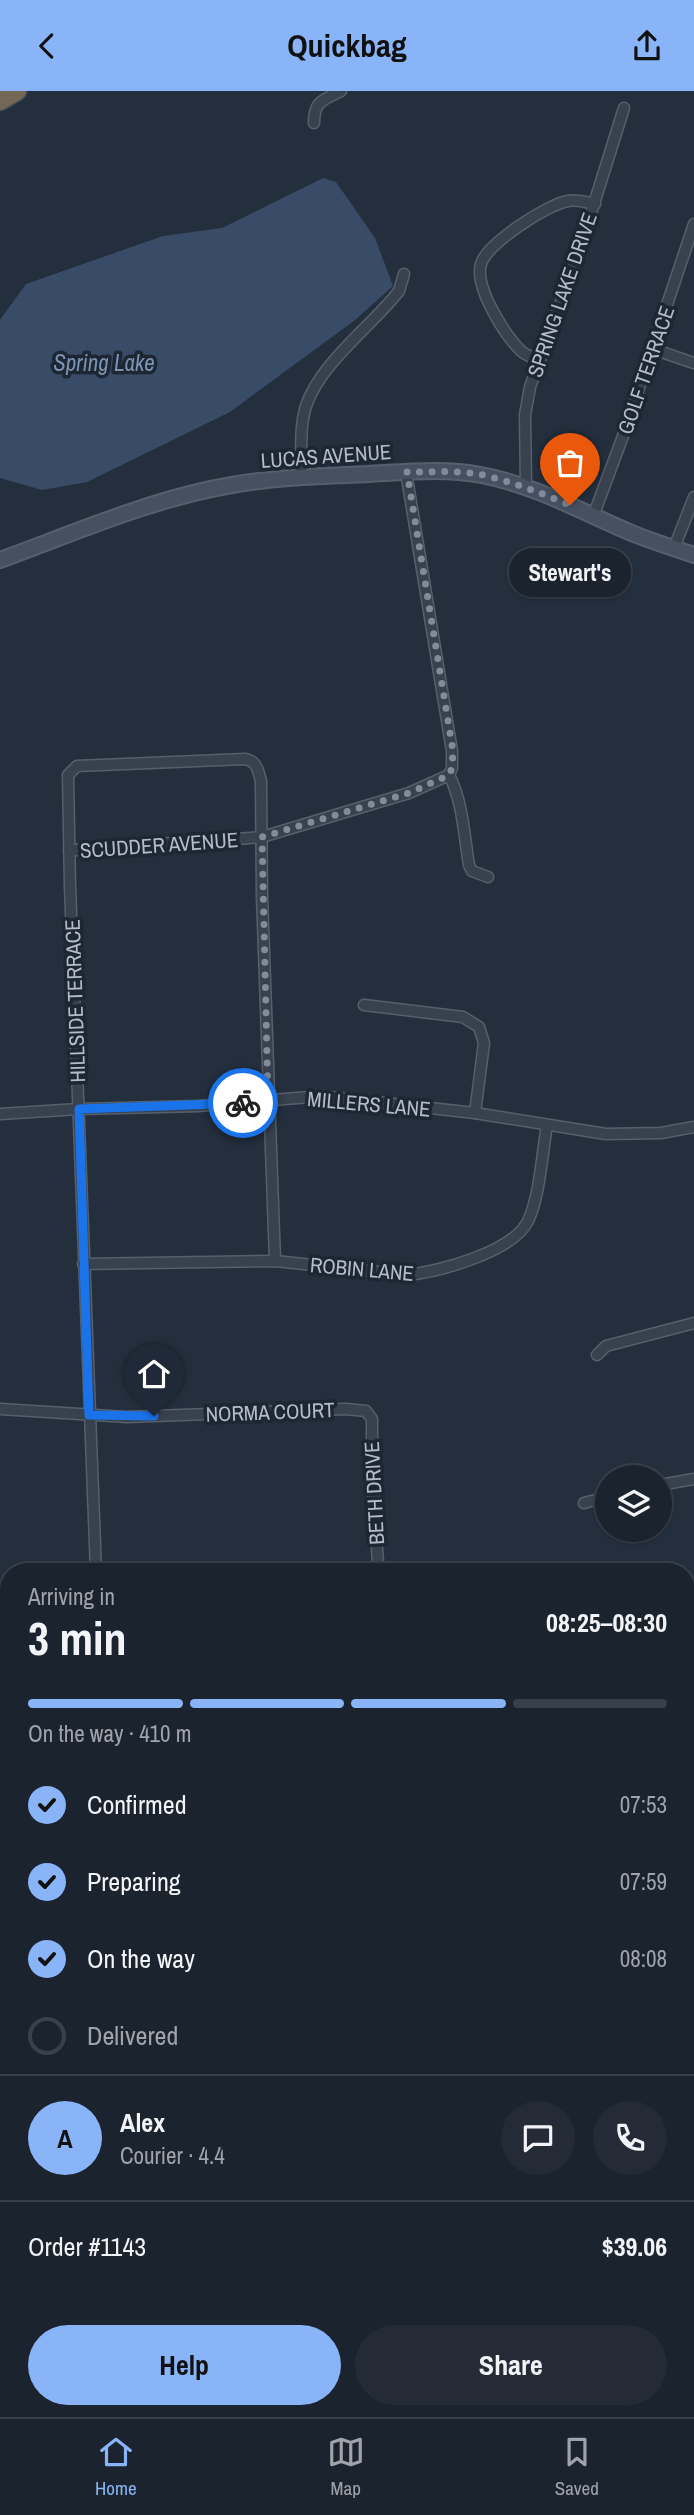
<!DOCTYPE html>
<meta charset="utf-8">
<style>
body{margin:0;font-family:"Archivo Narrow",sans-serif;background:#242b36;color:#f1f3f6;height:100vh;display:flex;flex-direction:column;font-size:26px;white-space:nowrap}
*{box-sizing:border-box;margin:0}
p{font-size:23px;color:#a0a4aa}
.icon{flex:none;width:38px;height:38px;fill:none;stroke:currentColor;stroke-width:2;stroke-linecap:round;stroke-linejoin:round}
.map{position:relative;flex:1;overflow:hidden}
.details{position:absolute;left:0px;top:1472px;width:695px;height:856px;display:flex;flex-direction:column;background:#1b232e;border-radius:28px 28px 0 0;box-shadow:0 2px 5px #0004,0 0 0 2px #39404a}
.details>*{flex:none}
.tools{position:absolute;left:595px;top:1374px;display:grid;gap:14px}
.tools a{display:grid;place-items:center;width:77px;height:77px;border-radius:50%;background:#1b232e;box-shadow:0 2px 5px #0004,0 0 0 2px #39404a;font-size:35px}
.pin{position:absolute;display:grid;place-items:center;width:60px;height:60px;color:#fff;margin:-72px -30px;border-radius:50% 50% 50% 0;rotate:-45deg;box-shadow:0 0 7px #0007}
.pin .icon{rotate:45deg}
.courier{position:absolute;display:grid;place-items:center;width:70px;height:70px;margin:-35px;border:5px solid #1a73e8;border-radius:50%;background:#fff;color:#222;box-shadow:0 2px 9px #0007}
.bubble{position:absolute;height:49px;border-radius:24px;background:#1b232e;box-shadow:0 2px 5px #0004,0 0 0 2px #39404a;font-size:23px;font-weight:700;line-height:49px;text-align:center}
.headline em{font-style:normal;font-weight:700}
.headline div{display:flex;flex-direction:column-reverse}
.headline{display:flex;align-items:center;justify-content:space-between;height:119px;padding:0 28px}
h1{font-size:46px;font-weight:700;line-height:52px}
.bar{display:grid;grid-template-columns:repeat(4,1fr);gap:10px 7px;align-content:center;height:84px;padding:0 28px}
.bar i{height:9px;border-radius:5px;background:#39404a}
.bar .selected{background:#8ab4f8}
.bar p{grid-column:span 4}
.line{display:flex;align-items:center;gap:18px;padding:0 28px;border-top:2px solid #39404a}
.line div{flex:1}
.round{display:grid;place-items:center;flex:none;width:74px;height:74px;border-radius:37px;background:#242b36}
ol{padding:0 28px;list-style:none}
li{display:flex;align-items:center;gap:21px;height:77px}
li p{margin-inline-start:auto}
li .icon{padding:7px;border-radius:50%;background:#8ab4f8;color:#111;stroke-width:4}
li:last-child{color:#a0a4aa}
li i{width:38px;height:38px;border:4px solid #39404a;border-radius:50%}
.button{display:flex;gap:14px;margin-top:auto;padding:14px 28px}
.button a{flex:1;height:80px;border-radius:42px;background:#8ab4f8;color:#111;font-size:28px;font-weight:700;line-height:80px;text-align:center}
.button a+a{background:#242b36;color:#f1f3f6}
header{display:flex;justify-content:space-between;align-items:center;height:91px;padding:0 28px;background:#8ab4f8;color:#111;font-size:32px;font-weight:700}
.tab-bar{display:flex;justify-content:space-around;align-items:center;height:98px;border-top:2px solid #39404a;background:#1b232e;font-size:19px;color:#a0a4aa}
.tab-bar a{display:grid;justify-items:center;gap:4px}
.tab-bar .selected{color:#8ab4f8}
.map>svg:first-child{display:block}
.water{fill:#394c67}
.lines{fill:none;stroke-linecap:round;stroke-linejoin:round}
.street-casing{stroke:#565f6c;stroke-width:13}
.secondary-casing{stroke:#565f6c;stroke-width:18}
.highway-casing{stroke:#434c59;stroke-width:21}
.street{stroke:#38414e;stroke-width:10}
.secondary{stroke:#465061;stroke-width:14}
.highway{stroke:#746855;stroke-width:18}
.done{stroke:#828b98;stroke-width:7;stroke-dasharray:0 12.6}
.route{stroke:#1a73e8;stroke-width:9}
.labels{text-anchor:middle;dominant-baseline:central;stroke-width:7;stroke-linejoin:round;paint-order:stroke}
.street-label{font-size:21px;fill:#b4bcc9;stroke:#1d2633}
.water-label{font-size:23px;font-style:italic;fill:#7c92b1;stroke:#1d2633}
</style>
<header><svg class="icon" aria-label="back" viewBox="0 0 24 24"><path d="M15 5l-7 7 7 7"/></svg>Quickbag<svg class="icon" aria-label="share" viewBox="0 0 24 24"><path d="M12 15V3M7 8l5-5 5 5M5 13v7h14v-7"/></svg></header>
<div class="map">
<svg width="694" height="2326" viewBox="0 0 694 2326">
<rect width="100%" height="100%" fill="#242f3e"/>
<polygon class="water" points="323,87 336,91 375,147 393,195 355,229 230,321 87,391 42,399 0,387 0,229 26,193 163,145 222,137"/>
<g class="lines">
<defs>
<g id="street">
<path d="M314 32C314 10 323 9 341 0"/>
<polyline points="653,258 694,272"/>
<path d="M540 269C533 267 527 265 521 260 505 244 474 196 481 173 486 153 548 113 568 110 576 108 586 111 595 113"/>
<path d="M406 381 452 660V677L449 684C463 711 464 745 469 774L472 780 488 786"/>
<path d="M301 386C302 363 299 337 306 315 321 271 371 236 399 200L404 183"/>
<polyline points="526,396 525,324 530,296 577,167 624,17"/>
<polyline points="594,423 623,345 694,133"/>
<polyline points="674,457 694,406"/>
<polyline points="69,760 106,755 197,751 262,746 409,702 449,684"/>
<polyline points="364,914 463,926 479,936 484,952 475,1022"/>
<polyline points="0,1023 79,1018 198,1015 322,1005 475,1022 606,1043 661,1042 694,1036"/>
<path d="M83 1173 275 1170 407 1184C438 1181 513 1161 528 1130 540 1104 542 1063 547 1034"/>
<polyline points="597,1264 606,1255 694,1232"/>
<polyline points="0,1318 127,1326 346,1318 366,1320 372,1328 372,1385 378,1472 375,1480"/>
<polyline points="660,1394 694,1388"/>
<polyline points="584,1412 607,1406"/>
<path d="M96 1480 70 795 68 684 77 675 245 668C257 670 258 679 261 690L262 805 275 1170"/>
<polyline points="0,1521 9,1520"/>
<polyline points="686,1732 694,1730"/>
<polyline points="0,1824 9,1820"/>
<polyline points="686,1990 694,1992"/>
<polyline points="0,2034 9,2032"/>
<polyline points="686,2138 694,2137"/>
<polyline points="0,2289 1,2290"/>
<polyline points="686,2290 694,2286"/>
<polyline points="228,2319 233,2326"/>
<polyline points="660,2319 662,2326"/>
<polyline points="590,2326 613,2319"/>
</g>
<path id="secondary" d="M0 469C74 442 154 407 232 394 277 386 324 385 369 383 406 381 445 377 481 384 535 394 584 422 634 443 654 451 674 457 694 464"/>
<polyline id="highway" points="0,10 17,0"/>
</defs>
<use href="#street" class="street-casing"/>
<use href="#secondary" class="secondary-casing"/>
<use href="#highway" class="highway-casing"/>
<use href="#street" class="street"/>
<use href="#secondary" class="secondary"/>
<use href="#highway" class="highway"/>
</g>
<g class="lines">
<path class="done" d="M243 1012 268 1010 262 746 409 702 449 684 452 677 453 660 407 381C432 381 458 379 483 384 513 391 541 402 570 414"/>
<polyline class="route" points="154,1325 89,1324 79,1018 243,1012"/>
</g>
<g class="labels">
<g class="street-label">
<text transform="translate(562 204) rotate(-71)">SPRING LAKE DRIVE</text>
<text transform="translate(646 279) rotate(-71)">GOLF TERRACE</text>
<text transform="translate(326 365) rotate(-4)">LUCAS AVENUE</text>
<text transform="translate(159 754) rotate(-4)">SCUDDER AVENUE</text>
<text transform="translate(75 910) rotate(-92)">HILLSIDE TERRACE</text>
<text transform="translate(369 1013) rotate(5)">MILLERS LANE</text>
<text transform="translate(362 1178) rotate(5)">ROBIN LANE</text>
<text transform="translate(270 1321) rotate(-2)">NORMA COURT</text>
<text transform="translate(374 1402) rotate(-93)">BETH DRIVE</text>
</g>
<g class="water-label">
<text x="104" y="271">Spring Lake</text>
</g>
</g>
</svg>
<div class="tools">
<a><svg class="icon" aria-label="layers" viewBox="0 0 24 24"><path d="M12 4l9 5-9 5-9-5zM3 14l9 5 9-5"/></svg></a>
</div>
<div class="pin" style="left:570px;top:414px;background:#ea580c"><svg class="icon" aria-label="bag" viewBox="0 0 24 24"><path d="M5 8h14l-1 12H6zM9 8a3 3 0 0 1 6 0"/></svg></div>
<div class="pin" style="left:154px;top:1325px;background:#1f2937"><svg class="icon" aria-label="home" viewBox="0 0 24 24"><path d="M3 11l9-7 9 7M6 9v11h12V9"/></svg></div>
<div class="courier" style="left:243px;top:1012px"><svg class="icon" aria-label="bike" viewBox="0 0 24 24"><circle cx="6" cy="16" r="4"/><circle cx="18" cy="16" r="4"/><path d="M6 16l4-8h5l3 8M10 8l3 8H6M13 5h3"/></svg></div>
<div class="bubble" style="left:509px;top:457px;width:122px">Stewart's</div>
<section class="details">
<div class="headline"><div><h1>3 min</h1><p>Arriving in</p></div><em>08:25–08:30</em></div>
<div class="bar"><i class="selected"></i><i class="selected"></i><i class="selected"></i><i></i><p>On the way · 410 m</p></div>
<ol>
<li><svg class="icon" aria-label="check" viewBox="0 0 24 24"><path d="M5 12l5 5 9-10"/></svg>Confirmed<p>07:53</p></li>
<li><svg class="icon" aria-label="check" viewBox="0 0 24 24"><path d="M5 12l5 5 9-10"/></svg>Preparing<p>07:59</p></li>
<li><svg class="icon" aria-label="check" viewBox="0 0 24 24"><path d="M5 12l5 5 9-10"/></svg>On the way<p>08:08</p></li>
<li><i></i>Delivered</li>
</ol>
<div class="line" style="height:126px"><b class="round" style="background:#8ab4f8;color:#111">A</b><div><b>Alex</b><p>Courier · 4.4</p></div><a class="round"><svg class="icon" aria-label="chat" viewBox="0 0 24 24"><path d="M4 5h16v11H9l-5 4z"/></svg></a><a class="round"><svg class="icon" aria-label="phone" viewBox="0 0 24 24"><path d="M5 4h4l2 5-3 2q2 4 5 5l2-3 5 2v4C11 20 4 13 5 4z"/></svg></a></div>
<div class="line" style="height:91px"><div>Order #1143</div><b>$39.06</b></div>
<div class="button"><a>Help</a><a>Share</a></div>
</section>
</div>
<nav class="tab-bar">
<a class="selected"><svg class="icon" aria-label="home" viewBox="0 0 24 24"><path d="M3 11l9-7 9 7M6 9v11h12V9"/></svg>Home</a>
<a><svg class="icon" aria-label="map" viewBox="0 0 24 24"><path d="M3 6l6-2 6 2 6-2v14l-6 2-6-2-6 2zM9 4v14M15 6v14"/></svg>Map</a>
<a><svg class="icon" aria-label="saved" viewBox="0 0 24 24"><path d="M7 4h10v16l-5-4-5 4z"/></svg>Saved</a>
</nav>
